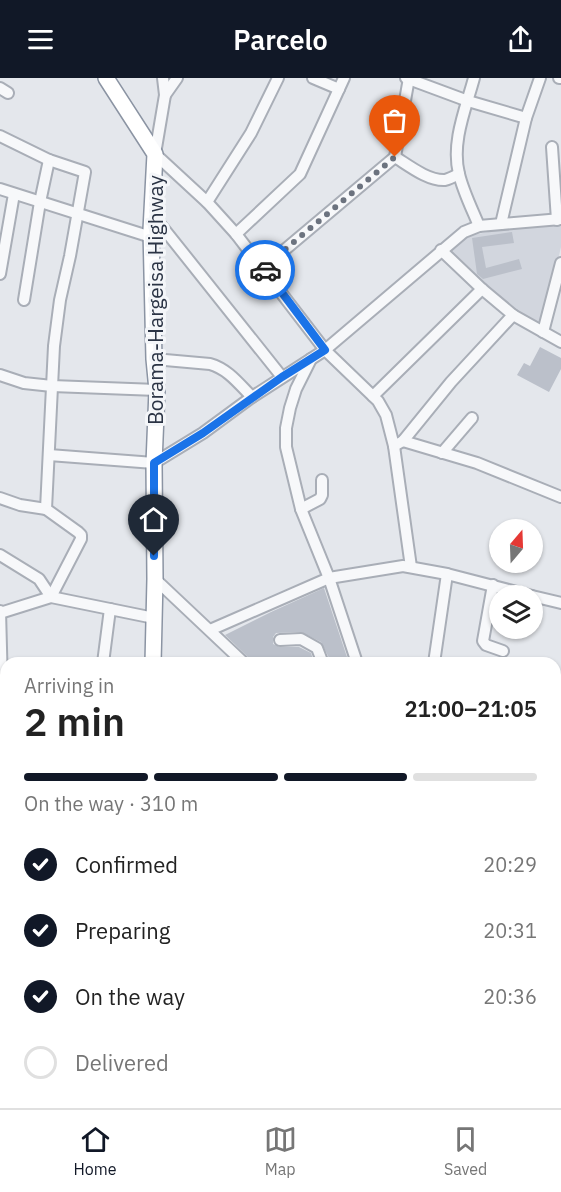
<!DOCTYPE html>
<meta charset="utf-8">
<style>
body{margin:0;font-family:"IBM Plex Sans",sans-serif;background:#f2f2f2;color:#222;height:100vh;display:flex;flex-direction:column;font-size:22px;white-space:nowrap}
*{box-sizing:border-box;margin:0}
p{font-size:20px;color:#767676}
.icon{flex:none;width:33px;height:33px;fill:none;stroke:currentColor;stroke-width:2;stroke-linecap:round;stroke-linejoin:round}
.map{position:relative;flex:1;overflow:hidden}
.panel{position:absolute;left:0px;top:579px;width:561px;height:452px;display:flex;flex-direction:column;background:#fff;border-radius:18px 18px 0 0;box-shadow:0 2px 4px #0004}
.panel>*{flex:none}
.needle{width:39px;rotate:19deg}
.controls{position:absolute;left:489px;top:441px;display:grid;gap:12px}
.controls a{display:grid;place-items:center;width:54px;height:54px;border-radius:50%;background:#fff;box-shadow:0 2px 4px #0004;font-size:30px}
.pin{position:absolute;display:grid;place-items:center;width:51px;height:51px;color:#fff;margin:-62px -26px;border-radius:50% 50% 50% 0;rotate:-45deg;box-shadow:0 0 6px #0007}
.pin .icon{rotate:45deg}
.courier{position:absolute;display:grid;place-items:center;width:60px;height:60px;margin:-30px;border:4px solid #1a73e8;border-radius:50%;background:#fff;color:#222;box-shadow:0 2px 8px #0007}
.overview em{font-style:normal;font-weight:600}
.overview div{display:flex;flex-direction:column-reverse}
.overview{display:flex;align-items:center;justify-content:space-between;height:102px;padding:0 24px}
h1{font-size:39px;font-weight:600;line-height:45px}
.bar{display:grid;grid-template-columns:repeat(4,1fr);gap:9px 6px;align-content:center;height:72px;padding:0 24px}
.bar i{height:8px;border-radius:4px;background:#e0e0e0}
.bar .active{background:#111827}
.bar p{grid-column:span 4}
ol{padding:0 24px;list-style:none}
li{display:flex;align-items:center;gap:18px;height:66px}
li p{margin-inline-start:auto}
li .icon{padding:6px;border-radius:50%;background:#111827;color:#fff;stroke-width:4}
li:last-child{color:#767676}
li i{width:33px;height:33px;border:3px solid #e0e0e0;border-radius:50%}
header{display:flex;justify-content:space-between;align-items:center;height:78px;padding:0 24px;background:#111827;color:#fff;font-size:27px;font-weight:600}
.menu{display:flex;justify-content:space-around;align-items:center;height:84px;border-top:2px solid #e0e0e0;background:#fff;font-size:16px;color:#767676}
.menu a{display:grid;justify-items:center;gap:3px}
.menu .active{color:#111827}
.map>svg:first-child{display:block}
.built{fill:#d2d6de}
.building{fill:#bbc0ca}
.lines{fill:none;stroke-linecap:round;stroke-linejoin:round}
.minor-casing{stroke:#a9aeb7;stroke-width:14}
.highway-casing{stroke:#8b94a3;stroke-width:18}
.minor{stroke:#f7f8fa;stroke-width:10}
.highway{stroke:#fff;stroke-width:15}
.done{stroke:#6c737f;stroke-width:6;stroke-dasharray:0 10.8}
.route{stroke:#1a73e8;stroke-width:8}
.labels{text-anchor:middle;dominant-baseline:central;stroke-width:6;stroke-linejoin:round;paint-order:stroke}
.street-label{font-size:21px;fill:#2b3445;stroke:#f4f6f9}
</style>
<header><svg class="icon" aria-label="menu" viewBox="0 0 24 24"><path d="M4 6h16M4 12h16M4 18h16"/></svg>Parcelo<svg class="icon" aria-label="share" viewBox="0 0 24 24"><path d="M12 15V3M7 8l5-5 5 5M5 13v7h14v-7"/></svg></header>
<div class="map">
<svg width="561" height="1030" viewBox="0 0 561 1030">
<rect width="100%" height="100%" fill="#e4e7ec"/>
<g class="built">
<polygon points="561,147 561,169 542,248 514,233 483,208 449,172 472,157 505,151"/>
<polygon points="0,730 6,731 6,916 0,916"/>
</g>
<g class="building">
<polygon points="512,154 514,165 482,169 486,190 519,181 522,191 483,201 477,196 472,160"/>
<polygon points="540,269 561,280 561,291 549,314 517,297 524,285 530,288"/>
<polygon points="324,510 349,585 329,585 329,580 321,564 301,554 276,555 273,559 273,566 280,569 299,569 311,575 314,585 251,585 249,580 225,557 271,534"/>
</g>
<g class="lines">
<defs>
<g id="minor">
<polyline points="163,0 165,17 155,76 207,124 236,156 325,272 378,323 386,337 394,368 411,489"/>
<polyline points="313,0 339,11"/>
<polyline points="406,0 468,23 526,40"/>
<path d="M474 0C466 30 451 64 459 96 463 113 472 131 479 148"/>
<polyline points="559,0 561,0"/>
<polyline points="0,10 8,15"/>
<polyline points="165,17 177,0"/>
<polyline points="0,58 49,82 85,94 70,178 60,222 54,268 46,431 78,454 81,457 81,461 51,519"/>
<polyline points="552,69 557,142"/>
<path d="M395 79C408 87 428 103 445 102 449 101 455 98 459 96"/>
<polyline points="0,111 151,159"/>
<polyline points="207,124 251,55 278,0"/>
<polyline points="152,136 282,299"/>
<polyline points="501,146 526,40 540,0"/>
<polyline points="236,156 300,96 344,0"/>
<polyline points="441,172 482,211 513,237 561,264"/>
<polyline points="263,190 395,79 409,0"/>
<polyline points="0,196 14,116"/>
<polyline points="24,222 40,124 49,82"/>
<polyline points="543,254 561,185"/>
<path d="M154 281 210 286C228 291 239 306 252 319"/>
<polyline points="311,281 296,311 290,330 286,350 286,369 301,431 329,500 357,585"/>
<polyline points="0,297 24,305 52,308 157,312"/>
<polyline points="373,318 482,211"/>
<polyline points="403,363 477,385 561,419"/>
<polyline points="394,368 403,363 451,304 513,237"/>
<polyline points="442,375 472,340"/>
<polyline points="49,377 154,385 203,355 252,319 325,272 464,154 479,148 561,141"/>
<polyline points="0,420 20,427 46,431"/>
<polyline points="301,431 320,421 322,417 322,402"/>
<polyline points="0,477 39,501 51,519"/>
<polyline points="155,501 244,585"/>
<polyline points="493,507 483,563 486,567 503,573"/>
<polyline points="532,518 561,525"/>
<polyline points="0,533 3,644 0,679"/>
<polyline points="0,535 51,519 154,540"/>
<polyline points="210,552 329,500 403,488 447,496 532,518"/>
<polyline points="280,562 301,561 317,570 322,583 321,585"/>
<polyline points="103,585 110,531"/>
<polyline points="434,585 447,496"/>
<polyline points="0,706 6,694"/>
<polyline points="0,725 6,727"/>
<polyline points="555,736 561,738"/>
<polyline points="0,779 6,781"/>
<polyline points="555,806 561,787"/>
<polyline points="555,834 561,837"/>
<polyline points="555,885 561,887"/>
<polyline points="0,926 6,927"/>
<polyline points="555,950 561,952"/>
<polyline points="0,974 6,975"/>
<polyline points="0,1019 6,1020"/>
<polyline points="35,1024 71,1030"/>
<polyline points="338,1024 351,1030"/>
<polyline points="490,1024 504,1030"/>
<polyline points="555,1024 561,1008"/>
<polyline points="83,1030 84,1024"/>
<polyline points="325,1030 328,1024"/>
<polyline points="385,1030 387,1024"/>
<polyline points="431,1030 433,1024"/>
</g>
<g id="highway">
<polyline points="106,0 155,76 151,152 154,281 157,312 154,385 155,501 153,585"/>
<polyline points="189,1024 190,1030"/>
</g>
</defs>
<use href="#minor" class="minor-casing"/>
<use href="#highway" class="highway-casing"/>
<use href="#minor" class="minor"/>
<use href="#highway" class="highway"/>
</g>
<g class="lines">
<polyline class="done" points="265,192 263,190 395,79"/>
<polyline class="route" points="154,478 154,385 203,355 282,299 325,272 265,192"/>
</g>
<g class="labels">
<g class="street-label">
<text transform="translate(155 222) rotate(-90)">Borama-Hargeisa Highway</text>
</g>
</g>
</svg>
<div class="controls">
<a><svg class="needle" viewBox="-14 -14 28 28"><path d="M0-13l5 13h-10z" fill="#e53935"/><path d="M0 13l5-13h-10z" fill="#767676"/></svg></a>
<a><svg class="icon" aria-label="layers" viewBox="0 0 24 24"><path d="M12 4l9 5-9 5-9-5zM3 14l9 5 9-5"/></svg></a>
</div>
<div class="pin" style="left:395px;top:79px;background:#ea580c"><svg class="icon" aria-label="bag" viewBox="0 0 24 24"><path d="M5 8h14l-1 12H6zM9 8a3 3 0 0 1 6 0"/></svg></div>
<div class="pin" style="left:154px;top:478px;background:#1f2937"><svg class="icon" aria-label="home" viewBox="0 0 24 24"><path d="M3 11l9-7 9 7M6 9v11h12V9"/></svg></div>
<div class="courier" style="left:265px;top:192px"><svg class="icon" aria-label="car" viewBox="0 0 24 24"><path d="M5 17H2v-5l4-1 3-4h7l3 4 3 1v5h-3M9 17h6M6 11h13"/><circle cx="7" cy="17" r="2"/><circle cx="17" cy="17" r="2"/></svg></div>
<section class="panel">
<div class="overview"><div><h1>2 min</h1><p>Arriving in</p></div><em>21:00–21:05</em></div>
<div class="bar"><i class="active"></i><i class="active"></i><i class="active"></i><i></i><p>On the way · 310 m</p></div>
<ol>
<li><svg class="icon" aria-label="check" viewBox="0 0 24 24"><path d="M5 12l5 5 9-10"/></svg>Confirmed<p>20:29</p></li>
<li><svg class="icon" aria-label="check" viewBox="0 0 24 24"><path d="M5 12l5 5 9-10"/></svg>Preparing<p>20:31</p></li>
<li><svg class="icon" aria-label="check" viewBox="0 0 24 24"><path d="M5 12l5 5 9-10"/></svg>On the way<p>20:36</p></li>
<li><i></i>Delivered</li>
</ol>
</section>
</div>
<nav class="menu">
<a class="active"><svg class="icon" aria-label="home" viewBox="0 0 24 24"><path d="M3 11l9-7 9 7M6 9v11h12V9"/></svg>Home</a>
<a><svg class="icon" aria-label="map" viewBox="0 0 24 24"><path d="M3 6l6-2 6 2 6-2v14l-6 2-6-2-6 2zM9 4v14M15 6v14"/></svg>Map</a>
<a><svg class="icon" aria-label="saved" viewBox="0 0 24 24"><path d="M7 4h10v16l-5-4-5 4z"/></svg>Saved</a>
</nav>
